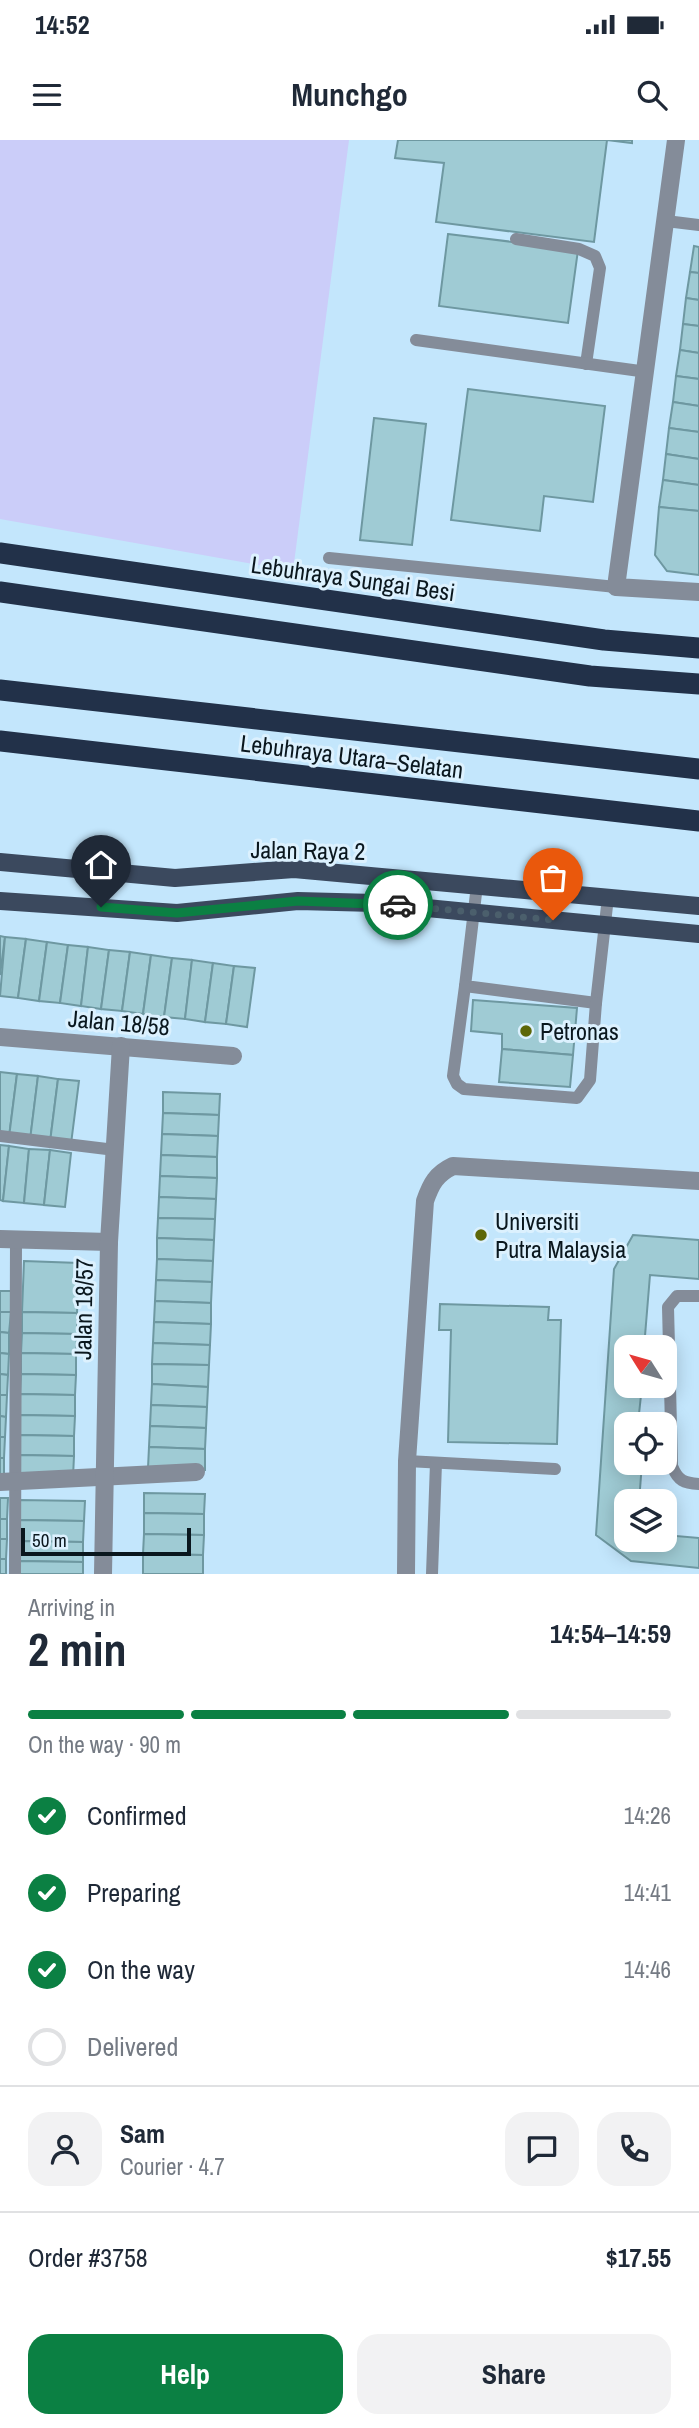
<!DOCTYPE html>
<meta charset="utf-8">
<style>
body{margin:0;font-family:"Archivo Narrow",sans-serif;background:#f2f2f3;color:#1f2937;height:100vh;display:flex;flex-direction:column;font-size:26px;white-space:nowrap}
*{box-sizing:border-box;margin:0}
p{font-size:23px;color:#747a83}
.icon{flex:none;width:38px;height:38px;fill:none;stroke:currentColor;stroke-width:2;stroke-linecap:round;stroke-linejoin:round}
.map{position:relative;height:1434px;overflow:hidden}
.details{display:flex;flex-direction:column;background:#fff;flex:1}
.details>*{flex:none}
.needle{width:46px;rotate:307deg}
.buttons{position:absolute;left:614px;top:1195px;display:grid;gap:14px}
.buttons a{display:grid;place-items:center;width:63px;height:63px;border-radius:14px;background:#fff;box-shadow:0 4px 18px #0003;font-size:35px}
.scale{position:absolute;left:21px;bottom:18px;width:170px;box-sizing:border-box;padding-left:7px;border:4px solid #0a171e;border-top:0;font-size:19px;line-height:24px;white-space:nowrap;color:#0a171e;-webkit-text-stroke:5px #dcf1fe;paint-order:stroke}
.pin{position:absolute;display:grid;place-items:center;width:60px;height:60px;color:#fff;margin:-72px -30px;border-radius:50% 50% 50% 0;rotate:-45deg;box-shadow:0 0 7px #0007}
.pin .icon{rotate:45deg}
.courier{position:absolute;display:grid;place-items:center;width:70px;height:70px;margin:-35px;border:5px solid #0b8043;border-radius:50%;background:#fff;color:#222;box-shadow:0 2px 9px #0007}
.headline em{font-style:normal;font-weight:700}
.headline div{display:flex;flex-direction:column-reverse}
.headline{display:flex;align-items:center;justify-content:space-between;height:119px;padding:0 28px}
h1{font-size:46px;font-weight:700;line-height:52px}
.bar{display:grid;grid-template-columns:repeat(4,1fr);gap:10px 7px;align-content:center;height:84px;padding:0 28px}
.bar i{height:9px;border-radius:5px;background:#e0e1e3}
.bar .selected{background:#0b8043}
.bar p{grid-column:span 4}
.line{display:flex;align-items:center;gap:18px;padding:0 28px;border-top:2px solid #e0e1e3}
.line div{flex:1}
.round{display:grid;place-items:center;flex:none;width:74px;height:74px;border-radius:21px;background:#f2f2f3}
ol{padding:0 28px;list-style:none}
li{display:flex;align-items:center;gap:21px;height:77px}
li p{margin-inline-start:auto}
li .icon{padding:7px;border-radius:50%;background:#0b8043;color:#fff;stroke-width:4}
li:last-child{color:#747a83}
li i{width:38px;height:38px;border:4px solid #e0e1e3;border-radius:50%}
.primary-button{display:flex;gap:14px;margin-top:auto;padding:14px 28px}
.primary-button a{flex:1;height:80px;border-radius:21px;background:#0b8043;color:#fff;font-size:28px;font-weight:700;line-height:80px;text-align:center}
.primary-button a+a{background:#f2f2f3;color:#1f2937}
.status{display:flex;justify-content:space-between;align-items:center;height:49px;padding:0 35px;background:#fff;direction:ltr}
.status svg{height:19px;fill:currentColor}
header{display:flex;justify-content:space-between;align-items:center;height:91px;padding:0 28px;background:#fff;font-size:32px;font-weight:700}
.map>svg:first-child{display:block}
.green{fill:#cbcdf9}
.building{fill:#9fcbd4;stroke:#6e98a1;stroke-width:2}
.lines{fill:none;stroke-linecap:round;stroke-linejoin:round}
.service{stroke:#848c99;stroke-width:12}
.minor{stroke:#848c99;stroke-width:18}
.primary{stroke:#3b495e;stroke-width:18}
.motorway{stroke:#223149;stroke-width:21}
.done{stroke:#4b5f6c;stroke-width:7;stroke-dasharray:0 12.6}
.route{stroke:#0b8043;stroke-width:9}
.poi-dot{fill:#5d6708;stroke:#dcf1fe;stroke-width:2.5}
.labels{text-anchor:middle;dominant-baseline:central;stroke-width:6;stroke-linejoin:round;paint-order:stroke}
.street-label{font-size:24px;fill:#0a171e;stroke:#dcf1fe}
.poi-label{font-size:24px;fill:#0a171e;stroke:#dcf1fe;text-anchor:start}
</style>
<div class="status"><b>14:52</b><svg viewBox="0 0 49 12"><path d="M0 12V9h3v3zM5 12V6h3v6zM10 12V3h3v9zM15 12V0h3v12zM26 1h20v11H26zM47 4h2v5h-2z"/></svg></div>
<header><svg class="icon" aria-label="menu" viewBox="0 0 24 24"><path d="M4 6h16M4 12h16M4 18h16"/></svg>Munchgo<svg class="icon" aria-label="search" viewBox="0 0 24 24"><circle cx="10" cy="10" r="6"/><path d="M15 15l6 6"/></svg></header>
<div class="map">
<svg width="699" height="1434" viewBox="0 0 699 1434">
<rect width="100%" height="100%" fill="#c3e6fc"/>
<polygon class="green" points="0,0 349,0 293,431 0,379"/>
<g class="building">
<polygon points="398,0 632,0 632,3 607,0 594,102 436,82 444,23 395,18"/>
<polygon points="448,94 578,110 568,183 439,166"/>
<polygon points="694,106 699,107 699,133 690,132"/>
<polygon points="690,132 699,133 699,160 686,158"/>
<polygon points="686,158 699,160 699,186 683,184"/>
<polygon points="683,184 699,186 699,213 680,210"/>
<polygon points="680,210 699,213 699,239 676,236"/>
<polygon points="676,236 699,239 699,266 673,262"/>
<polygon points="468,249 605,266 593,362 544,356 540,391 451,380"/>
<polygon points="673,262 699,266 699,292 669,288"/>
<polygon points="374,278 426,284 412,405 360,400"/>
<polygon points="669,288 699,292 699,319 666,314"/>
<polygon points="666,314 699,319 699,345 663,340"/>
<polygon points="663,340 699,345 699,371 659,367"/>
<polygon points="659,367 699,371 699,435 667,431 655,415"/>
<polygon points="0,796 5,797 0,835"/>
<polygon points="5,797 26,799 18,858 0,856"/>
<polygon points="26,799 47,802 39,861 18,858"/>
<polygon points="47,802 68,805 60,863 39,861"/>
<polygon points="68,805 88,807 81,866 60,863"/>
<polygon points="88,807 109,810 101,869 81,866"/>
<polygon points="109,810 130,812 122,871 101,869"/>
<polygon points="130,812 151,815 143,874 122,871"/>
<polygon points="151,815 172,818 164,877 143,874"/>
<polygon points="172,818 192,820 185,879 164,877"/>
<polygon points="192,820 213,823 205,882 185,879"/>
<polygon points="213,823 234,826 226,884 205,882"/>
<polygon points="234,826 255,828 247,887 226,884"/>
<polygon points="473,860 577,868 573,915 502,909 502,894 471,891"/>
<polygon points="502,909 573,915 570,947 499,942"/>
<polygon points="0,932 17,934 9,997 0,996"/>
<polygon points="17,934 38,936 30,1000 9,997"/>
<polygon points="38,936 58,939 50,1002 30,1000"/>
<polygon points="58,939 79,941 71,1004 50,1002"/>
<polygon points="163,952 220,954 219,975 163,973"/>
<polygon points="163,973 219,975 218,996 162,994"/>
<polygon points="162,994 218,996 217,1017 161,1015"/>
<polygon points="0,1005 9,1006 3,1061 0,1060"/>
<polygon points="9,1006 29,1009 24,1063 3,1061"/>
<polygon points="29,1009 50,1010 44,1065 24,1063"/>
<polygon points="50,1010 71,1013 65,1067 44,1065"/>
<polygon points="161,1015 217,1017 217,1038 160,1036"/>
<polygon points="160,1036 217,1038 216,1059 159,1057"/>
<polygon points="159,1057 216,1059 215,1079 158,1078"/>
<polygon points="158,1078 215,1079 214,1100 157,1098"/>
<polygon points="633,1095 699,1100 699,1139 650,1135 644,1208 626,1208 626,1246 642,1246 639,1274 662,1275 661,1284 626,1284 626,1323 642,1323 639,1362 626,1362 626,1400 665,1400 665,1395 699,1398 699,1428 631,1421 596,1395 614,1129"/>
<polygon points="157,1098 214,1100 213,1121 157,1119"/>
<polygon points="157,1119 213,1121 212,1142 156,1140"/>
<polygon points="24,1121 79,1123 77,1173 22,1172"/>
<polygon points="156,1140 212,1142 211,1163 155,1161"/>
<rect x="0" y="1151" width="11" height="21"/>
<polygon points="155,1161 211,1163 211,1184 154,1182"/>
<polygon points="440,1164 549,1167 548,1180 561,1180 557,1304 448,1302 451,1190 439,1190"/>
<polygon points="0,1172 11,1172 9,1193 0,1192"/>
<polygon points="22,1172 77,1173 77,1194 22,1193"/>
<polygon points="154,1182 211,1184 210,1205 153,1203"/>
<polygon points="0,1192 9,1193 9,1214 0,1213"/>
<polygon points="22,1193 77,1194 76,1214 21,1213"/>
<polygon points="153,1203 210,1205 209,1225 152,1224"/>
<polygon points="0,1213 9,1214 8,1235 0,1234"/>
<polygon points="21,1213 76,1214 76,1235 21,1234"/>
<polygon points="152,1224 209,1225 208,1247 152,1244"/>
<polygon points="0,1234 8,1235 7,1255 0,1255"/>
<polygon points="21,1234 76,1235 75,1255 20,1254"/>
<polygon points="152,1244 208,1247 207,1267 151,1265"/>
<polygon points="20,1254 75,1255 75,1276 20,1275"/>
<polygon points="0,1255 7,1255 6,1277 0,1276"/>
<polygon points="151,1265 207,1267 206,1288 150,1286"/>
<polygon points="20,1275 75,1276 74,1296 19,1295"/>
<polygon points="0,1276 6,1277 5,1297 0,1297"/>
<polygon points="150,1286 206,1288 205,1309 149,1307"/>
<polygon points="19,1295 74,1296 74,1316 19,1315"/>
<polygon points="0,1297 5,1297 4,1318 0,1318"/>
<polygon points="149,1307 205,1309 205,1330 148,1328"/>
<polygon points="19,1315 74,1316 73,1337 18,1336"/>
<rect x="0" y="1318" width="4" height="21"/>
<polygon points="144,1353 205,1354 204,1374 144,1373"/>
<polygon points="0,1358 8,1358 7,1379 0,1379"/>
<polygon points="18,1360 85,1361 84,1381 18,1380"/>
<polygon points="144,1373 204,1374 204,1395 144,1394"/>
<rect x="0" y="1379" width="7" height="20"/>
<polygon points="18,1380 84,1381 83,1402 18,1401"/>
<polygon points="144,1394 204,1395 203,1415 143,1414"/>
<polygon points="0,1399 7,1399 6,1419 0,1419"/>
<polygon points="18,1401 83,1402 83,1422 17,1421"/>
<polygon points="143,1414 203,1415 203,1434 143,1434"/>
<rect x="0" y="1419" width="6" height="15"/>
<polygon points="17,1421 83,1422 83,1434 17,1434"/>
</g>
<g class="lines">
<g class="service">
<polyline points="666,81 699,85"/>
<polyline points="516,99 579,109 595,116 600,128 586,224"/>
<polyline points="416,200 647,232"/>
<polyline points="329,418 616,447"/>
<polyline points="477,745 465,846 596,863 608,757"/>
<polyline points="465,846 453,936 457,944 464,949 577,958 590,940 596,863"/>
<polyline points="0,996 115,1010"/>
<path d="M699 1156H677L668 1167 672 1326C678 1341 684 1343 699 1344"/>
<polyline points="407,1321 555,1329"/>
<polyline points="15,1434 16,1100"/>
<polyline points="432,1434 436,1323"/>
</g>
<g class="minor">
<polyline points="676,0 616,447 699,452"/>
<polyline points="0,897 233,916"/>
<polyline points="0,1099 109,1102"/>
<polyline points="0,1342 196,1332"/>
<polyline points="103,1434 109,1102 121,906"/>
<path d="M406 1434 407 1321 425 1061C431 1044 436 1034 453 1026L699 1041"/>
</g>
<g class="primary">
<polyline points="0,722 175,738 294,729 699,766"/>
<polyline points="0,761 177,773 298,761 375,763 699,794"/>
</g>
<g class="motorway">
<polyline points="0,413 604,500 699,508"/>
<polyline points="0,452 590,536 699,544"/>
<polyline points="0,550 699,629"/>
<polyline points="0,601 699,681"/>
</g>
</g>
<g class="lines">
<polyline class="done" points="398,765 553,780"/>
<polyline class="route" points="101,767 177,773 298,761 398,765"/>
</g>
<g class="poi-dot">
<circle cx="526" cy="891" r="7"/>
<circle cx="481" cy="1095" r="7"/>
</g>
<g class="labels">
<g class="street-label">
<text transform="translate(353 438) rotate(8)">Lebuhraya Sungai Besi</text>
<text transform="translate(352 616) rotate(7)">Lebuhraya Utara–Selatan</text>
<text transform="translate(308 710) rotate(1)">Jalan Raya 2</text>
<text transform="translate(119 882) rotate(5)">Jalan 18/58</text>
<text transform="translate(83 1169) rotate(-89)">Jalan 18/57</text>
</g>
<g class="poi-label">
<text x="540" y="891">Petronas</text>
<text x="495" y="1081">Universiti<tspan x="495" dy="28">Putra Malaysia</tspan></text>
</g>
</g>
</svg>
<div class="buttons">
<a><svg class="needle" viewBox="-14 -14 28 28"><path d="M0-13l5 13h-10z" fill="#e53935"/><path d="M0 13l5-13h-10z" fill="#747a83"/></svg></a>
<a><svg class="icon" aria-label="locate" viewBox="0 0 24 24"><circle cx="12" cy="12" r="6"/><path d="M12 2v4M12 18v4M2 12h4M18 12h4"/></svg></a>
<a><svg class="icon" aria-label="layers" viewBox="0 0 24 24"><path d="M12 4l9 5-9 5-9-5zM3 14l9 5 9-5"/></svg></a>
</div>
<div class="scale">50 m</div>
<div class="pin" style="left:553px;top:780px;background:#ea580c"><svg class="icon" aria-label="bag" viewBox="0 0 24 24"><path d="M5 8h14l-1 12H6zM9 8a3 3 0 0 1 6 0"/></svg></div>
<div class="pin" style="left:101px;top:767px;background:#1f2937"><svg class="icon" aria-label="home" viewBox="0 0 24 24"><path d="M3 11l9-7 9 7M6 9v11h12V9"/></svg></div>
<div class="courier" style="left:398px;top:765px"><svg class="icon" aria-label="car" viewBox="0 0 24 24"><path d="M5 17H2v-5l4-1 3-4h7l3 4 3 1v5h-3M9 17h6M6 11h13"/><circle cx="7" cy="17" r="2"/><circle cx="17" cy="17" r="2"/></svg></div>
</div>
<section class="details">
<div class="headline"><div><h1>2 min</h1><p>Arriving in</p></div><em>14:54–14:59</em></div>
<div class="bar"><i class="selected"></i><i class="selected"></i><i class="selected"></i><i></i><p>On the way · 90 m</p></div>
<ol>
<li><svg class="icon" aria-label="check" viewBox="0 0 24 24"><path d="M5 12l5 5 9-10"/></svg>Confirmed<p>14:26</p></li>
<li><svg class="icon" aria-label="check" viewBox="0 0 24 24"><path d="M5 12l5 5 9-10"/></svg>Preparing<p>14:41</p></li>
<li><svg class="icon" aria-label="check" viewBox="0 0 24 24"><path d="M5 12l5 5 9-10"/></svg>On the way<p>14:46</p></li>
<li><i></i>Delivered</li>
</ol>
<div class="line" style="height:126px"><a class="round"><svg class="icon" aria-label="person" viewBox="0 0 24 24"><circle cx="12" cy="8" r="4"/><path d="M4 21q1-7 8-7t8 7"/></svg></a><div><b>Sam</b><p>Courier · 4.7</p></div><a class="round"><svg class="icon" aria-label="chat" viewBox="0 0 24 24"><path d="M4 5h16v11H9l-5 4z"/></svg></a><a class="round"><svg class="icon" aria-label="phone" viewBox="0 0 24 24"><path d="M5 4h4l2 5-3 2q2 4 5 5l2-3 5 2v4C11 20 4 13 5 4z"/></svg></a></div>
<div class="line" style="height:91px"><div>Order #3758</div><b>$17.55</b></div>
<div class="primary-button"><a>Help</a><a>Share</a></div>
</section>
